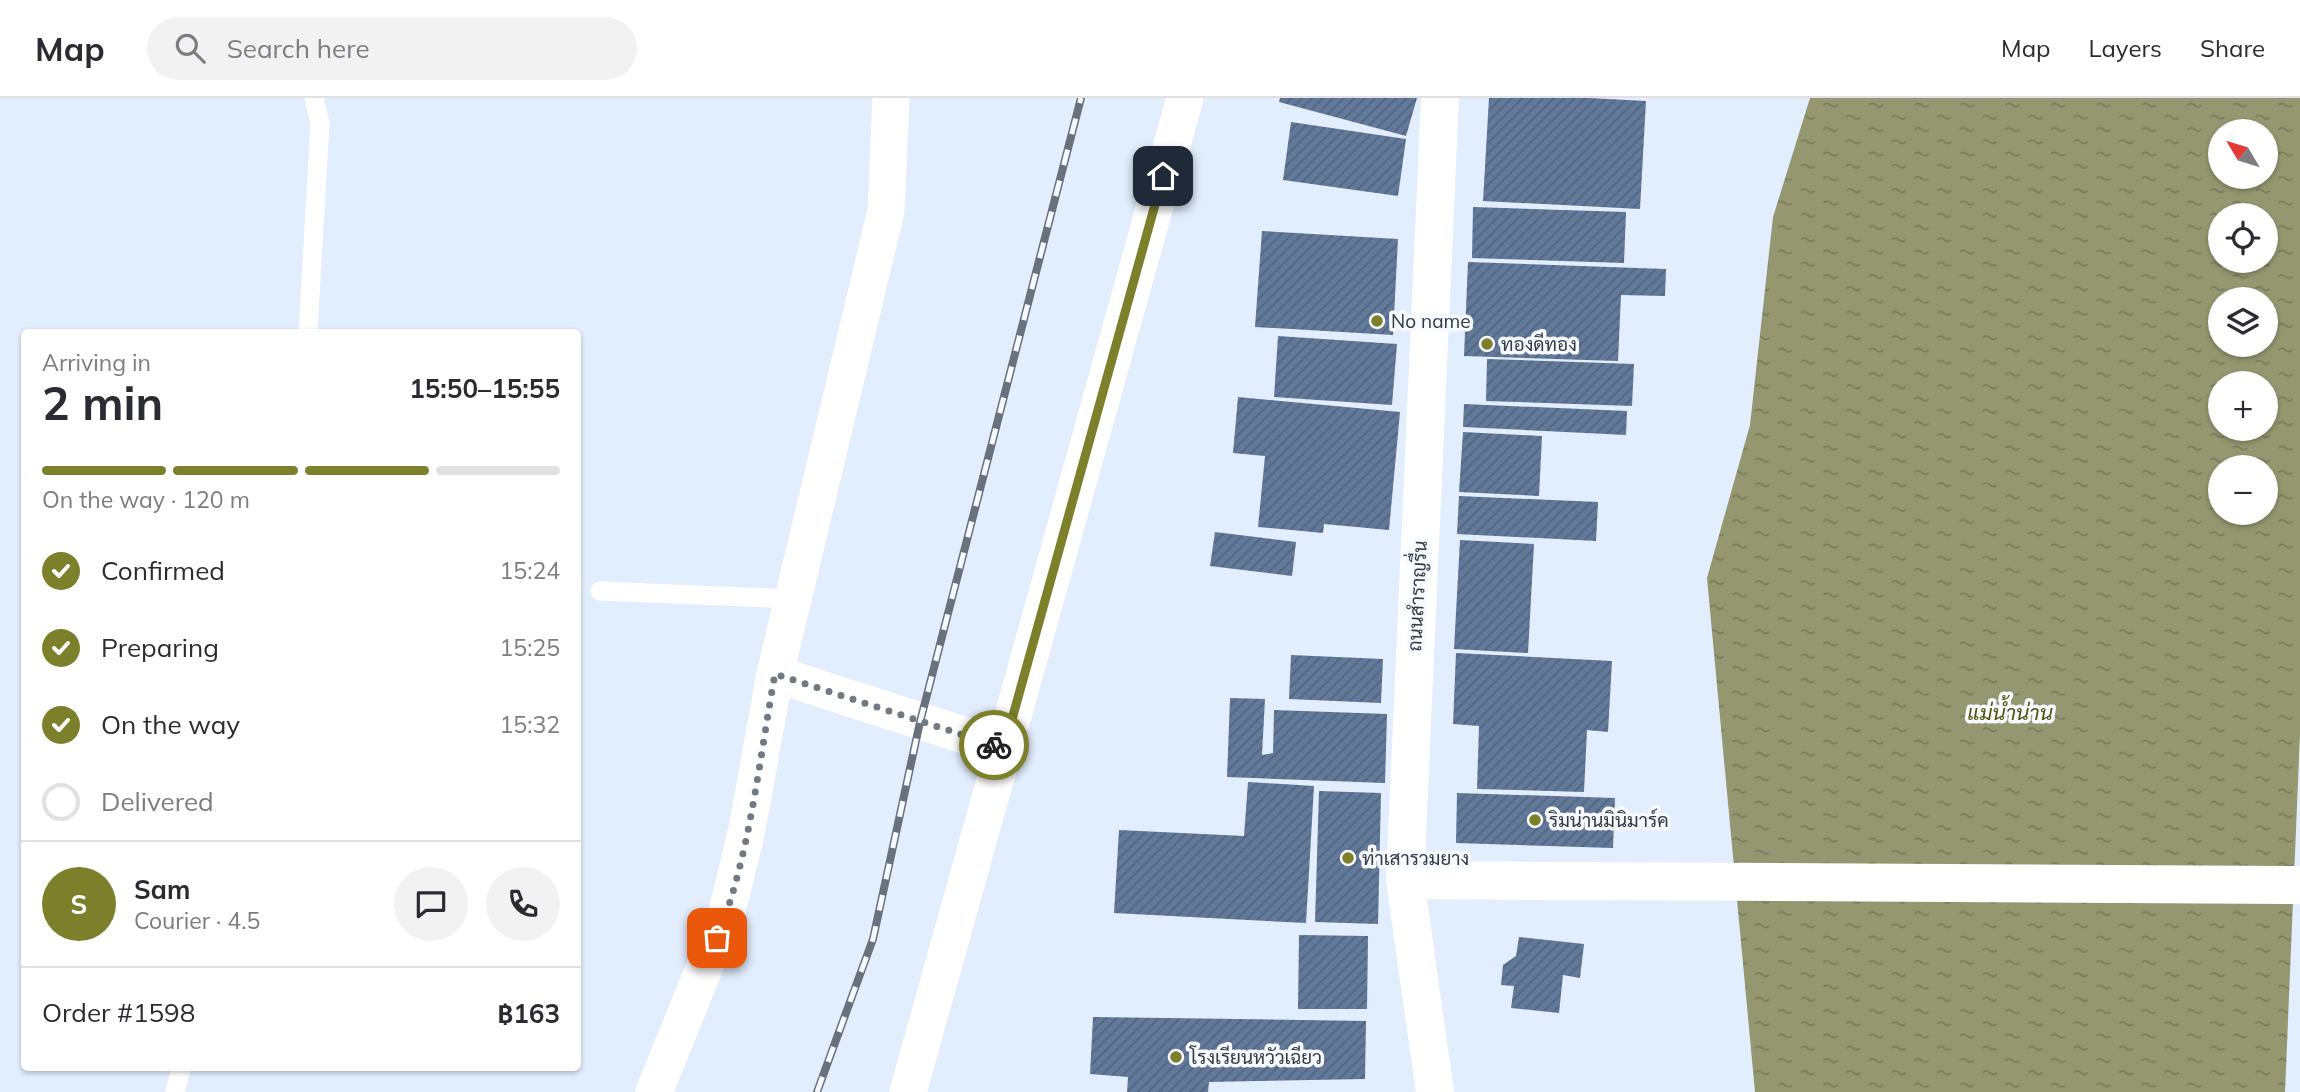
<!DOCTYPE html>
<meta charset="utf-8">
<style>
body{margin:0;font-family:Mulish,Sarabun,sans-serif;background:#f2f2f3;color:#2b2b33;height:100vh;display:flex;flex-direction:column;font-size:26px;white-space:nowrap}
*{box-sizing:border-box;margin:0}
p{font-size:23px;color:#7c7c81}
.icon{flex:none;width:38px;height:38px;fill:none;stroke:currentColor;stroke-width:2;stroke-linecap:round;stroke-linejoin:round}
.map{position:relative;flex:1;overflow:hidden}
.panel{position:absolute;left:21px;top:231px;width:560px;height:742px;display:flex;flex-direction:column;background:#fff;border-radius:7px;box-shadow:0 2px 5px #0004}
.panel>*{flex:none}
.needle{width:46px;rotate:308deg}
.fabs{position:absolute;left:2208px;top:21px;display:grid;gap:14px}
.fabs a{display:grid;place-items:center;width:70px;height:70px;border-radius:50%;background:#fff;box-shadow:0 2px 5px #0004;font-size:35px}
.pin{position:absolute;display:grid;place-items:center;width:60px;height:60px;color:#fff;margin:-30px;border-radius:14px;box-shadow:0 4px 10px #0006}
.courier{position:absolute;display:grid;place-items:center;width:70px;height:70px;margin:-35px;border:5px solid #7d802a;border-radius:50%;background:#fff;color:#222;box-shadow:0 2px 9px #0007}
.summary em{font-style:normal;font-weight:700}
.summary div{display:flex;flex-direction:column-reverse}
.summary{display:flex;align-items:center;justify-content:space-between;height:119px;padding:0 21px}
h1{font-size:46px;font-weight:700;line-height:52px}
.bar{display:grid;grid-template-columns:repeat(4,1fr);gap:10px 7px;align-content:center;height:84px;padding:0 21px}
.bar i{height:9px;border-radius:5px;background:#e1e1e2}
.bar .selected{background:#7d802a}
.bar p{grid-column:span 4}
.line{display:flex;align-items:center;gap:18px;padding:0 21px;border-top:2px solid #e1e1e2}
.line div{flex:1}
.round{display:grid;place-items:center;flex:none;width:74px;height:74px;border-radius:37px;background:#f2f2f3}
ol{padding:0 21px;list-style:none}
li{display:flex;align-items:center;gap:21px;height:77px}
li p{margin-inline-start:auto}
li .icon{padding:7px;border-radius:50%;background:#7d802a;color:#fff;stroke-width:4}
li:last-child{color:#7c7c81}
li i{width:38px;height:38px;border:4px solid #e1e1e2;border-radius:50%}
header{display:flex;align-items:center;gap:42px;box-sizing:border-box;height:98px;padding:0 35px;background:#fff;border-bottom:2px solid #e1e1e2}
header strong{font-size:33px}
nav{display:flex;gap:38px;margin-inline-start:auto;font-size:24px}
.search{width:490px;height:63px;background:#f2f2f3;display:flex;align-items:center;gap:18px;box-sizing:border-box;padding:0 24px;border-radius:38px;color:#7c7c81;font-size:26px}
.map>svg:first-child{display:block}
.water{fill:url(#water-ripples);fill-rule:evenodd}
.building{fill:url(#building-hatch)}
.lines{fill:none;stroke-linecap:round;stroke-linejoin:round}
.lane{stroke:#fff;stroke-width:19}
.street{stroke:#fff;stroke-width:37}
.secondary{stroke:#fff;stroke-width:38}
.rail-casing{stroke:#68717c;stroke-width:8}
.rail{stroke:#f6faff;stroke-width:5;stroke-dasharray:16;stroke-linecap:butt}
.done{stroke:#707984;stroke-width:7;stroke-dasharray:0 12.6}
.route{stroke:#7d802a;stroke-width:9}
.poi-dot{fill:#7d802a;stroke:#f6faff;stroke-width:2.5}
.labels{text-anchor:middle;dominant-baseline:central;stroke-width:7;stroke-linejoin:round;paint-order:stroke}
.poi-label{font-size:19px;fill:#323a43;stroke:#f6faff;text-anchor:start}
.street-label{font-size:19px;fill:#323a43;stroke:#f6faff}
.water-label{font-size:21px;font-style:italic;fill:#50520d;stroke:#f6faff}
</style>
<header>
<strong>Map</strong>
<div class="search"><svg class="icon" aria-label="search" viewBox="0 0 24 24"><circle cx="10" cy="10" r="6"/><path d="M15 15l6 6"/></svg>Search here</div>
<nav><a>Map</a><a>Layers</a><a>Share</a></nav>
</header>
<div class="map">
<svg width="2300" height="994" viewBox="0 0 2300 994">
<defs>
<pattern id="water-ripples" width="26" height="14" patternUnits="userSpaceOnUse" patternTransform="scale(1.75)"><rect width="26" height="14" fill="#94976f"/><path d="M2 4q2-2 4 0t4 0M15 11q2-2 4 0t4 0" fill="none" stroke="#797c5d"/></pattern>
<pattern id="building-hatch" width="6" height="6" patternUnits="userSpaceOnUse" patternTransform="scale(1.75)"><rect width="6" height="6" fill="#627999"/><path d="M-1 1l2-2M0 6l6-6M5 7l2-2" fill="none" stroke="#51647e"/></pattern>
</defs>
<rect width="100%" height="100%" fill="#e2edfd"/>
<path class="water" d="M1810 0H2300V636L2285 994H1755L1707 480 1750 327 1773 119ZM2221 33H2266V79H2221ZM2221 117H2266V163H2221ZM2221 201H2266V247H2221ZM2221 285H2266V331H2221ZM2221 369H2266V415H2221Z"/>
<g class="building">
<polygon points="1280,0 1417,0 1406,38 1279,4"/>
<polygon points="1489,0 1589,0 1646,3 1640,111 1483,103"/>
<polygon points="1291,24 1406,41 1398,98 1283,82"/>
<polygon points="1473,109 1626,114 1624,165 1472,160"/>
<polygon points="1262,133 1398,141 1393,237 1255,229"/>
<polygon points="1468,164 1666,171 1665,198 1621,197 1618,263 1464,258"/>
<polygon points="1278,238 1397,246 1392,307 1274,299"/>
<polygon points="1487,261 1634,266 1632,308 1486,303"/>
<polygon points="1238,299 1400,314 1389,432 1324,426 1323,435 1258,429 1265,358 1233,355"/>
<polygon points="1464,306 1627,313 1626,337 1463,329"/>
<polygon points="1463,334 1542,338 1539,398 1459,394"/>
<polygon points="1459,398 1598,404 1596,443 1457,436"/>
<polygon points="1215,434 1296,444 1292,478 1210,468"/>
<polygon points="1460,442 1534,446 1528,555 1454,551"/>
<polygon points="1456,555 1612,563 1608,634 1587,632 1584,694 1477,691 1479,628 1453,626"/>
<polygon points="1291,557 1383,561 1381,605 1289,601"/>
<polygon points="1230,600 1265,601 1262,657 1273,655 1274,612 1387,616 1385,685 1227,679"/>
<polygon points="1248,684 1314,688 1306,825 1114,815 1119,732 1244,738"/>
<polygon points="1319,693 1381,695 1378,826 1315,824"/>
<polygon points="1457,695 1615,700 1613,750 1456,745"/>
<polygon points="1299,837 1368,838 1367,911 1298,911"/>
<polygon points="1519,839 1584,846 1580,880 1563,877 1559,915 1511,910 1514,888 1501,887 1503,867 1516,858"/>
<polygon points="1093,919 1366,923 1365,981 1209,984 1208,994 1127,994 1128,979 1090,976"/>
</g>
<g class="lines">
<g class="lane">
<polyline points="308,234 320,25 314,0"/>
<polyline points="600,493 793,501"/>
<polyline points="175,994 181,970"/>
</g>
<g class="street">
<polyline points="891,0 886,113 775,576 1004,650 908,994"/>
<polyline points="1004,650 1185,0"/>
<polyline points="654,994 727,814 747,731 775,576"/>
</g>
<g class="secondary">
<polyline points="1405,782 2300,787"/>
<polyline points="1435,994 1405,782 1440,0"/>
</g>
<defs>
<polyline id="rail" points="817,994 873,841 920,624 1081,0"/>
</defs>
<use href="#rail" class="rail-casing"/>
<use href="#rail" class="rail"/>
</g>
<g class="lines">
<path class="done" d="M717 840C750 759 759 662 775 576L994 647"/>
<polyline class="route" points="994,647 1004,650 1163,78"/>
</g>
<g class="poi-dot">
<circle cx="1377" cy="223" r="7"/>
<circle cx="1487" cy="246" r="7"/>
<circle cx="1535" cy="722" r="7"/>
<circle cx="1348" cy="760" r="7"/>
<circle cx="1176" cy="959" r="7"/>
</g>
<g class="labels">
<g class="poi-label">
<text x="1391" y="223">No name</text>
<text x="1501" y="246">ทองดีทอง</text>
<text x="1549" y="722">ริมน่านมินิมาร์ค</text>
<text x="1362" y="760">ท่าเสารวมยาง</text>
<text x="1190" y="959">โรงเรียนหวัวเฉียว</text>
</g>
<g class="street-label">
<text transform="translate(1417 498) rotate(-87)">ถนนสำราญรื่น</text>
</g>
<g class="water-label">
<text x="2010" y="614">แม่น้ำน่าน</text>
</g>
</g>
</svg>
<div class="fabs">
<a><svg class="needle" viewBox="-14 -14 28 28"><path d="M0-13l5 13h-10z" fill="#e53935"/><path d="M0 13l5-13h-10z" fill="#7c7c81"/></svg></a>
<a><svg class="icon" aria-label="locate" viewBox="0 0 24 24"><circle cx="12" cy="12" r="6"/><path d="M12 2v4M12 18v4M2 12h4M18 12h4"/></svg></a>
<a><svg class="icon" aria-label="layers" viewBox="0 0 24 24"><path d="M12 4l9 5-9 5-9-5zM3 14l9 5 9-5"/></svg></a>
<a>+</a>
<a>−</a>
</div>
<div class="pin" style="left:717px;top:840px;background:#ea580c"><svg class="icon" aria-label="bag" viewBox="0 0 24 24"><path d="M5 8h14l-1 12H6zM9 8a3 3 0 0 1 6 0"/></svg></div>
<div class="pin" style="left:1163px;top:78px;background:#1f2937"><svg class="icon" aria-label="home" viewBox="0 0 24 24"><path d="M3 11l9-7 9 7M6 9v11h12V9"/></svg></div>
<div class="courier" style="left:994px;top:647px"><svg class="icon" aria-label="bike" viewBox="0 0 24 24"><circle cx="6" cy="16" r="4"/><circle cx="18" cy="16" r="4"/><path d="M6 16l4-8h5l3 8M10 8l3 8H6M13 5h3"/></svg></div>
<section class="panel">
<div class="summary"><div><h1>2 min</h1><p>Arriving in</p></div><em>15:50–15:55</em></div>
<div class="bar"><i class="selected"></i><i class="selected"></i><i class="selected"></i><i></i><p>On the way · 120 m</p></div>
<ol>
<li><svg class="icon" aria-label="check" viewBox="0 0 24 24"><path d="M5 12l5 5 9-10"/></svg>Confirmed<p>15:24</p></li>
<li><svg class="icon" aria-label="check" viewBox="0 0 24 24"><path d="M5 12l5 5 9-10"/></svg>Preparing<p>15:25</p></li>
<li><svg class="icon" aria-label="check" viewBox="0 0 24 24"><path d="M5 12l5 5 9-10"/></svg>On the way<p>15:32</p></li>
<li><i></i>Delivered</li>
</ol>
<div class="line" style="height:126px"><b class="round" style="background:#7d802a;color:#fff">S</b><div><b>Sam</b><p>Courier · 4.5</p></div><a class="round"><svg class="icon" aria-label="chat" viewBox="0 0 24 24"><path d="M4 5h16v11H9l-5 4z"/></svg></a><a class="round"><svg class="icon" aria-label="phone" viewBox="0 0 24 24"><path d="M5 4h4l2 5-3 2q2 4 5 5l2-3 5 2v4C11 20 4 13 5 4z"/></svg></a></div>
<div class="line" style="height:91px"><div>Order #1598</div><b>฿163</b></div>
</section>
</div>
